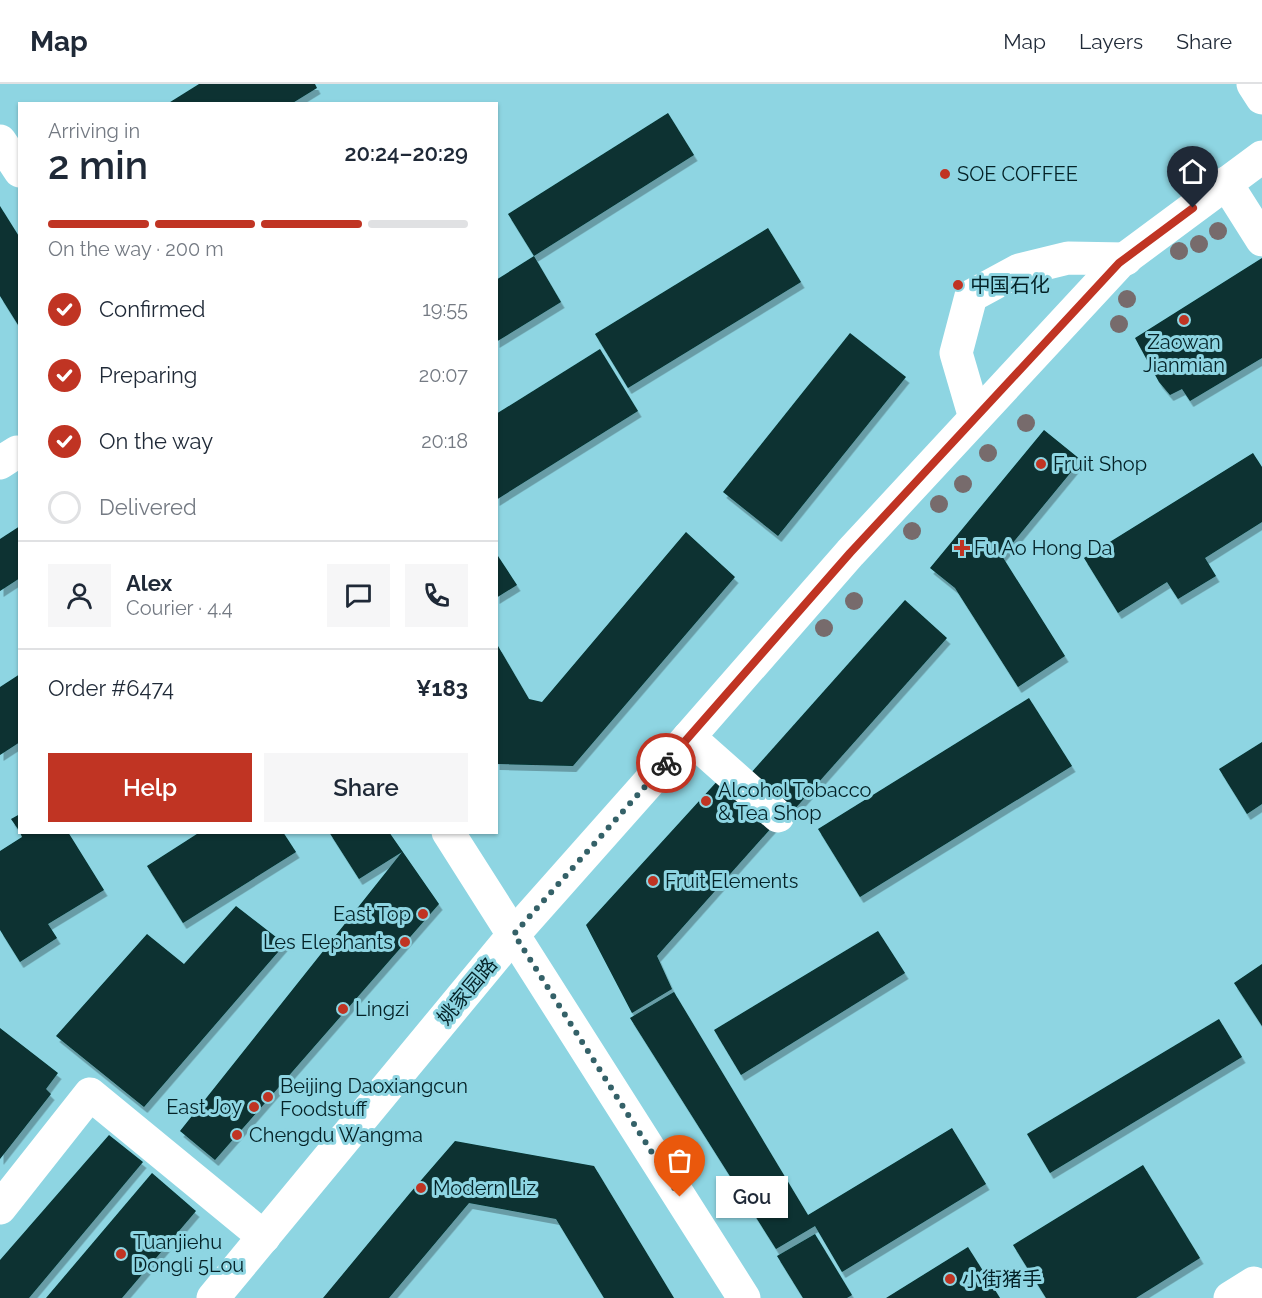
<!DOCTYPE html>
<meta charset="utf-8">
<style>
body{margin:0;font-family:Raleway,"Noto Sans SC",sans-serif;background:#f6f6f7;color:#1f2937;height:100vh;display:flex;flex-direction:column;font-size:22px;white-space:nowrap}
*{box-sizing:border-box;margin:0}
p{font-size:20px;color:#747a83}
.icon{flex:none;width:33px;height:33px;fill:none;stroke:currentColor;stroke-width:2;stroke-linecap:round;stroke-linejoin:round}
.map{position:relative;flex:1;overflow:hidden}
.side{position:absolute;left:18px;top:18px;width:480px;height:732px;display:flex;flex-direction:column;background:#fff;border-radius:0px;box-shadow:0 2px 4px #0004}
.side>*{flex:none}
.pin{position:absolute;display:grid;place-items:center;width:51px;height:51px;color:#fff;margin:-62px -26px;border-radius:50% 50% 50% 0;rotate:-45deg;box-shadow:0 0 6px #0007}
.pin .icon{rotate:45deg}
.courier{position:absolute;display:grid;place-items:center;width:60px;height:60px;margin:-30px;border:4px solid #c03423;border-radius:50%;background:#fff;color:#222;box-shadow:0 2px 8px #0007}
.bubble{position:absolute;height:42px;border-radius:0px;background:#fff;box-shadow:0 2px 4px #0004;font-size:20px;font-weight:600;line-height:42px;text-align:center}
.head em{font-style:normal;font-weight:600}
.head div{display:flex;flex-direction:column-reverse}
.head{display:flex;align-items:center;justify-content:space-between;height:102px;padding:0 30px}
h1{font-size:39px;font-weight:600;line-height:45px}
.bar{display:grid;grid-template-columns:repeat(4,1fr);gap:9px 6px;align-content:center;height:72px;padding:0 30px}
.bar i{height:8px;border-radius:4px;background:#e0e1e3}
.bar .on{background:#c03423}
.bar p{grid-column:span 4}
.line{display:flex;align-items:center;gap:15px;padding:0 30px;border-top:2px solid #e0e1e3}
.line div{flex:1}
.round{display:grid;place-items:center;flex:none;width:63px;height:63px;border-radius:0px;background:#f6f6f7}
ol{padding:0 30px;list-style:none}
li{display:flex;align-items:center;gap:18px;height:66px}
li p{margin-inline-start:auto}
li .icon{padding:6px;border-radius:50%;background:#c03423;color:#fff;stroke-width:4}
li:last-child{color:#747a83}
li i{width:33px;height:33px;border:3px solid #e0e1e3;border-radius:50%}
.button{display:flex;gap:12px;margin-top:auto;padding:12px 30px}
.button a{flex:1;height:69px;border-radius:0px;background:#c03423;color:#fff;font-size:24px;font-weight:600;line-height:69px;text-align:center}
.button a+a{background:#f6f6f7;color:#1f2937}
header{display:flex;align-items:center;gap:36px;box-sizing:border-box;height:84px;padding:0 30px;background:#fff;border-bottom:2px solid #e0e1e3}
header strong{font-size:28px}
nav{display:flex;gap:33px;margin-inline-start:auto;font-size:21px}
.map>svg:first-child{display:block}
.building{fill:#073230;filter:url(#shadow)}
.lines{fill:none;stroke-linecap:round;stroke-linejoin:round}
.minor{stroke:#fff;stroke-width:33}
.tree{fill:#776b6c}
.done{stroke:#346168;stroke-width:6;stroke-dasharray:0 10.8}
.route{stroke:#c03423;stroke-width:8}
.poi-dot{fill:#c03423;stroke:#8ed5e2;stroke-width:2}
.labels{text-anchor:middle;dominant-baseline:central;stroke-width:6;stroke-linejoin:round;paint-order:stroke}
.poi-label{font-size:20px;fill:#042227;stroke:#8ed5e2;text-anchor:start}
.street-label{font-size:20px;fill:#042227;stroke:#8ed5e2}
</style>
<header>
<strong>Map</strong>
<nav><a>Map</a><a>Layers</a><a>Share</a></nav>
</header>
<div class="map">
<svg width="1262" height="1214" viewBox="0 0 1262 1214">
<defs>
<filter id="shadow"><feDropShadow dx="3.5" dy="6" stdDeviation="0" flood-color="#0004"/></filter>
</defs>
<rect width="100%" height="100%" fill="#8ed5e2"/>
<g class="building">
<polygon points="199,0 315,0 317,4 291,20 167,20"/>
<polygon points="668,29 694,71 534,172 508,130"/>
<polygon points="0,122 20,154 20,244 0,212"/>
<polygon points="768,144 801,198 628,304 595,250"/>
<polygon points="534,172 561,218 496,258 496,196"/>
<polygon points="1262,174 1262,274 1190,317 1182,305 1170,311 1159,298 1135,254"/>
<polygon points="850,249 906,293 778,452 723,408"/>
<polygon points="600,265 638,327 496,416 496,330"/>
<polygon points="1044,346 1081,376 1002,472 1065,572 1018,603 955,504 930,484"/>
<polygon points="1253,369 1262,383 1262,438 1205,474 1216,492 1178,515 1167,498 1118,529 1084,474"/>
<polygon points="20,442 20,494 0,507 0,455"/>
<polygon points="686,448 735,493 573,682 496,680 496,563 498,562 529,615 542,618"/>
<polygon points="496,469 517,501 496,514"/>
<polygon points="905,516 947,554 793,727 750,690"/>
<polygon points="20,590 20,658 0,671 0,603"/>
<polygon points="1029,614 1072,682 860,813 818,745"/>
<polygon points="1262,658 1262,720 1247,730 1219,685"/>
<polygon points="721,693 773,742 657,872 672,905 632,929 586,841"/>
<polygon points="20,730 20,748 11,735"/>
<polygon points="20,748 68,748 104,806 48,840 57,854 20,878 0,846 0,767 22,753"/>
<polygon points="200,748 283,748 296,768 183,839 147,782"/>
<polygon points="329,748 389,748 439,820 215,1076 180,1047 402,768 359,795"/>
<polygon points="236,822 285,860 144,1023 56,952 147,850 184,880"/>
<polygon points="878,847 905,889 741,991 714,946"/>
<polygon points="1262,880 1262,942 1234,899"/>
<polygon points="674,908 808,1131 952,1044 986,1100 842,1188 815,1142 776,1165 630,934"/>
<polygon points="1219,935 1242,973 1050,1089 1027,1050"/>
<polygon points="0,944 58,989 46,1005 51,1010 0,1075"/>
<polygon points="109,1051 143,1078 29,1214 0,1214 0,1176"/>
<polygon points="455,1057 594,1082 674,1214 604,1214 556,1135 469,1119 389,1214 323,1214 410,1109"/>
<polygon points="1143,1081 1200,1174 1136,1214 1046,1214 1013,1161"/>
<polygon points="152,1089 196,1127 122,1214 46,1214"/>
<polygon points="815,1150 852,1211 847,1214 803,1214 777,1172"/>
<polygon points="968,1163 1000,1214 886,1214"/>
</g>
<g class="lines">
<g class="minor">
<polyline points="1253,0 1262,14"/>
<polyline points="0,57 20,87"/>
<polyline points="1226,99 1262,156"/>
<polyline points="975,334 956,269 971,212 1019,186 1068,174 1126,175"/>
<polyline points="0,379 17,368"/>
<polyline points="689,653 778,732"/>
<polyline points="448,748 744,1214"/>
<polyline points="0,1124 90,1010 264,1153"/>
<polyline points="213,1214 514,850 689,653 850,469 1119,179 1262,73"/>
<polyline points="1230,1214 1254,1199 1262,1214"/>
</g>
</g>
<g class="tree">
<circle cx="1218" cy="147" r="9"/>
<circle cx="1199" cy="160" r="9"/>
<circle cx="1179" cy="167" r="9"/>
<circle cx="1127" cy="215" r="9"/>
<circle cx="1119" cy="240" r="9"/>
<circle cx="1026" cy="339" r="9"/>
<circle cx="988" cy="369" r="9"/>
<circle cx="963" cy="400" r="9"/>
<circle cx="939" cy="420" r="9"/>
<circle cx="912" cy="447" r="9"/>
<circle cx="854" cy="517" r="9"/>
<circle cx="824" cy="544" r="9"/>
</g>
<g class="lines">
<polyline class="done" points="666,679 514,850 680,1113"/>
<polyline class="route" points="666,679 850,469 1119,179 1193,124"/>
</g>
<g class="poi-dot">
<circle cx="945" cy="90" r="6"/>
<circle cx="958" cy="201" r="6"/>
<circle cx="1184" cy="236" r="6"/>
<circle cx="1041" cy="380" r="6"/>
<path d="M959 455h6v6h6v6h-6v6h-6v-6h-6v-6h6z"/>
<circle cx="706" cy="717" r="6"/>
<circle cx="653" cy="797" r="6"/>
<circle cx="423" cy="830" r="6"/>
<circle cx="405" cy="858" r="6"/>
<circle cx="343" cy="925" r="6"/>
<circle cx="268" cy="1013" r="6"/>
<circle cx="254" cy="1023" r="6"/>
<circle cx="237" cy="1051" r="6"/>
<circle cx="421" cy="1104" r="6"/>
<circle cx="121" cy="1170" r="6"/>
<circle cx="950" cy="1195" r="6"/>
</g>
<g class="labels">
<g class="poi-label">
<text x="957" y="90">SOE COFFEE</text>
<text x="970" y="201">中国石化</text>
<text x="1184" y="258" text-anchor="middle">Zaowan<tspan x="1184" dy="23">Jianmian</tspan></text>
<text x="1053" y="380">Fruit Shop</text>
<text x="974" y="464">Fu Ao Hong Da</text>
<text x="718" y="706">Alcohol Tobacco<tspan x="718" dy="23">&amp; Tea Shop</tspan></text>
<text x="665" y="797">Fruit Elements</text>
<text x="411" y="830" text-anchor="end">East Top</text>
<text x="393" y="858" text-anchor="end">Les Elephants</text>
<text x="355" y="925">Lingzi</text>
<text x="280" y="1002">Beijing Daoxiangcun<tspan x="280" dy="23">Foodstuff</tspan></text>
<text x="242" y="1023" text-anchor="end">East Joy</text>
<text x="249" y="1051">Chengdu Wangma</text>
<text x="433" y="1104">Modern Liz</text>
<text x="133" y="1158">Tuanjiehu<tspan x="133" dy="23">Dongli 5Lou</tspan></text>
<text x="962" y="1195">小街猪手</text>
</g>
<g class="street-label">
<text transform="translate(467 907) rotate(-50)">姚家园路</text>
</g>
</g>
</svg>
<div class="pin" style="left:680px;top:1113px;background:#ea580c"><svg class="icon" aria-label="bag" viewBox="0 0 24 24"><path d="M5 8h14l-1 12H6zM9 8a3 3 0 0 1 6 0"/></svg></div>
<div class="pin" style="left:1193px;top:124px;background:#1f2937"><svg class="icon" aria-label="home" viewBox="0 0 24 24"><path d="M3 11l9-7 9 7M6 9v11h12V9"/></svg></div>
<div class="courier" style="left:666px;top:679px"><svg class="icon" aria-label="bike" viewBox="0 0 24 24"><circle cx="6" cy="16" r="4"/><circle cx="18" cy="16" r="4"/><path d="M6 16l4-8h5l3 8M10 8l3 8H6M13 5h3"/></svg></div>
<div class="bubble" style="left:716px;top:1092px;width:72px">Gou</div>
<section class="side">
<div class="head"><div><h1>2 min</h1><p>Arriving in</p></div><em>20:24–20:29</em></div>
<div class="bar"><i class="on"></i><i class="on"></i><i class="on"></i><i></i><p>On the way · 200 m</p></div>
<ol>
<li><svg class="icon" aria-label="check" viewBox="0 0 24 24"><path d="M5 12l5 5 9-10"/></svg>Confirmed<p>19:55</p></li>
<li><svg class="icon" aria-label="check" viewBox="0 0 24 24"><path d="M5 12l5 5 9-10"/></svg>Preparing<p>20:07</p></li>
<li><svg class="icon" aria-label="check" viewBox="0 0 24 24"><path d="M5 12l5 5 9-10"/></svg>On the way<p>20:18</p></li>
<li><i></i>Delivered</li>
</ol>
<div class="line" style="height:108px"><a class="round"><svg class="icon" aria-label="person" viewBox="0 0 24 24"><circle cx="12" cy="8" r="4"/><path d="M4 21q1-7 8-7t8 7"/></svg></a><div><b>Alex</b><p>Courier · 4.4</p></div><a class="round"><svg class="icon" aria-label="chat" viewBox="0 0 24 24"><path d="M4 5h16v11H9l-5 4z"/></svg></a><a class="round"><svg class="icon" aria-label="phone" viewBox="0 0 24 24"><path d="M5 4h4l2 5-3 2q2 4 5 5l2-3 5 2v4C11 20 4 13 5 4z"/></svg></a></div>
<div class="line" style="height:78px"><div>Order #6474</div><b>¥183</b></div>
<div class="button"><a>Help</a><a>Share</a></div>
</section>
</div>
